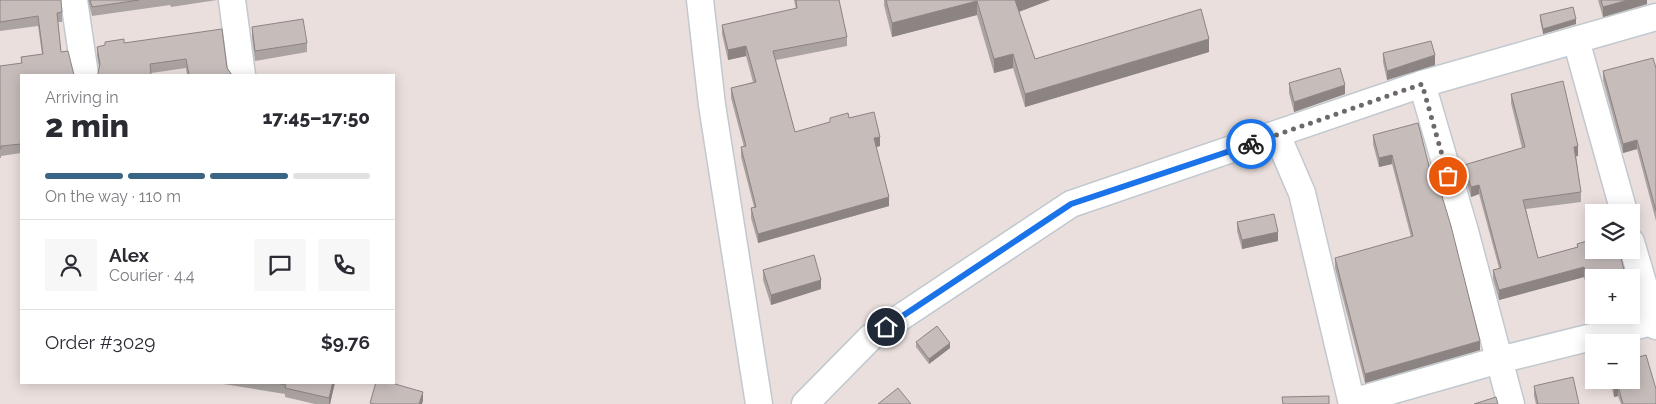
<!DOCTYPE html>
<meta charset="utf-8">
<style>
body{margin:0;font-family:Raleway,sans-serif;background:#f7f7f7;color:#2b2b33;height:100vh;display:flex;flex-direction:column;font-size:19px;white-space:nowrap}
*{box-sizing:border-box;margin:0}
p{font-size:16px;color:#7c7c81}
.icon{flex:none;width:28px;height:28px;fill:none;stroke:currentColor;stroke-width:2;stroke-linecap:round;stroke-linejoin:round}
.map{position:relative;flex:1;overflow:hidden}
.panel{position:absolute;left:20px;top:74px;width:375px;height:310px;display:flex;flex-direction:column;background:#fff;border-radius:0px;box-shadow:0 2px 12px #0003}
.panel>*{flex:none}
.buttons{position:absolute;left:1585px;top:204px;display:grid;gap:10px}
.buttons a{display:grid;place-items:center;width:55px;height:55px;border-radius:0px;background:#fff;box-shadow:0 2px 12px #0003;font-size:25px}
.pin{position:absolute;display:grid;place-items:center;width:42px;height:42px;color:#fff;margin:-21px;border:2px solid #fff;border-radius:50%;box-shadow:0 1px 5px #0007}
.courier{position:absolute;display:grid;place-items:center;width:50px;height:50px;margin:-25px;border:4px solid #1a73e8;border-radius:50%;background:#fff;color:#222;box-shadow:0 1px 6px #0007}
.headline em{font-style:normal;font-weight:800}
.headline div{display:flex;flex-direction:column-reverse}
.headline{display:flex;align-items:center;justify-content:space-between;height:85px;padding:0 25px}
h1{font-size:32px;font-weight:800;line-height:38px}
.bar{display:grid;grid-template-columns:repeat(4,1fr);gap:8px 5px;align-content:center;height:60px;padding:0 25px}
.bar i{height:6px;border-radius:4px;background:#e1e1e2}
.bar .active{background:#3a6584}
.bar p{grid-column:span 4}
.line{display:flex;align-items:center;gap:12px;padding:0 25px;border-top:1px solid #e1e1e2}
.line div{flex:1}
.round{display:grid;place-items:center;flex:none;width:52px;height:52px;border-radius:0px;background:#f7f7f7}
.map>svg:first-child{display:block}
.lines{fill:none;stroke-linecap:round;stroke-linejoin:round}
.minor-casing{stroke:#c1c9cf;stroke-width:29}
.minor{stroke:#fff;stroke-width:26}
.wall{fill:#aaa3a1}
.shaded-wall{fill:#8b8483}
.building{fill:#c6bdbb;stroke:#8b8483}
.done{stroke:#6d6969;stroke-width:5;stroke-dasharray:0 9}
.route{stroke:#1a73e8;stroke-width:6}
</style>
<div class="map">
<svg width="1656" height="404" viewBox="0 0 1656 404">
<rect width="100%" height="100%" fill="#eadfdd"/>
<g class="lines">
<defs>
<g id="minor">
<polyline points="74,0 85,75"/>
<polyline points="232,0 242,75"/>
<polyline points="700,0 712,105 759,404"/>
<polyline points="1576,40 1624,212"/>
<polyline points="1422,84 1465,231 1511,404"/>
<polyline points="1277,135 1302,193 1352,404"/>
<polyline points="1631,242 1656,326"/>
<polyline points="1352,402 1499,360 1656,321"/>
<polyline points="805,404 871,337 1071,204 1422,84 1656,17"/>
</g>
</defs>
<use href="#minor" class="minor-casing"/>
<use href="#minor" class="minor"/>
</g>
<g class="wall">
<polygon points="0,0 62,12 62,22 58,22 61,52 21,75 21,153 1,156 1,158 0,158 0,66 21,64 21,57 42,54 38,26 0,31"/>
<polygon points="88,0 217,0 171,7 170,5 92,16"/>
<polygon points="794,0 839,0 847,37 847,46 776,60 795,132 830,122 830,118 849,118 880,146 876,147 889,206 758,243 751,218 751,208 754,207 741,157 741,147 744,147 731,98 731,88 753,82 746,56 728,60 722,34 722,25 796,9"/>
<polygon points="884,0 1050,0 1019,12 1035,59 1209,52 1025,107 1013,68 994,73 977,15 892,37 884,5"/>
<polygon points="1598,0 1647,0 1647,4 1603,17"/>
<polygon points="1540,15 1576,24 1543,34 1540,20"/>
<polygon points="252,27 307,43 307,52 255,61 252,37"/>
<polygon points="124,43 227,68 232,75 187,75 186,68 151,73 99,67 97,56 97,47"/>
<polygon points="1383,53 1435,65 1387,80 1383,62"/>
<polygon points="1656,68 1656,221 1637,149 1623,153 1603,80 1603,71"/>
<polygon points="1289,83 1345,94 1294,112 1289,93"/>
<polygon points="1511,94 1578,156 1576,156 1581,192 1581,202 1526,209 1538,258 1577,247 1577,244 1594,278 1594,314 1584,277 1499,300 1493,279 1493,270 1499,268 1479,194 1471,197 1464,175 1464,165 1522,148 1511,103"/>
<polygon points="1373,135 1431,174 1480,350 1365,383 1335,268 1335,258 1411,237 1392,164 1379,167 1373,144"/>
<polygon points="1237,222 1278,241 1242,249 1237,231"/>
<polygon points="763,270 821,289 771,305 763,280"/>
<polygon points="916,342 950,348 929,364 916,347"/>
<polygon points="1610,380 1631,380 1656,404 1621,404 1618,396 1614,397"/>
<polygon points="211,382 335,382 330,404 315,404 285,397 285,394"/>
<polygon points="1534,386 1579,404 1536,404 1534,396"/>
</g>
<g class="shaded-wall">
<polygon points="1015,0 1050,0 1015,13"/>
<polygon points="1628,0 1647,0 1647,4 1603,17 1603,7"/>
<polygon points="977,1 977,15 892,37 892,23"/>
<polygon points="1576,19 1576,24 1543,34 1543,29"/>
<polygon points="1209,39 1209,52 1025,107 1025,94"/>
<polygon points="746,46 746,56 728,60 728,50"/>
<polygon points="1013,54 1013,68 994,73 994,59"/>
<polygon points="1435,55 1435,65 1387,80 1387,71"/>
<polygon points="1345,85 1345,94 1294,112 1294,102"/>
<polygon points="880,137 880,146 874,148 874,138"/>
<polygon points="1637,140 1637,149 1623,153 1623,144"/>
<polygon points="1578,146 1578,156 1574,157 1574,147"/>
<polygon points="1392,155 1392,164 1379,167 1379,158"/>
<polygon points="1479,185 1479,194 1471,197 1471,187"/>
<polygon points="889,197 889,206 758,243 758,234"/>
<polygon points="1278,232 1278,241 1242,249 1242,240"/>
<polygon points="1584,267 1584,277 1499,300 1499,290"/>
<polygon points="821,280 821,289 771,305 771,295"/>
<polygon points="1635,301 1635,311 1631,312 1631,302"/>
<polygon points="1596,315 1618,315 1596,321"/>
<polygon points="1480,341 1480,350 1365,383 1365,374"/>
<polygon points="950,343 950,348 929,364 929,359"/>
<polygon points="333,382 335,382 330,404 329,404 329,398"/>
<polygon points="1618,386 1618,396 1614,397 1614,387"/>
<polygon points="423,392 423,401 422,404 419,404"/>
</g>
<g class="building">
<polygon points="0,0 61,0 62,12 57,13 61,52 68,51 74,75 21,75 21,144 1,146 1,148 0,149 0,66 22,63 21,57 43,54 38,16 0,22"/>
<polygon points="90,0 139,0 92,7"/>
<polygon points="796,0 839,0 847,37 773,51 795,132 830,122 830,118 848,113 849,118 874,112 880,137 874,138 889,197 758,234 751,208 756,207 741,147 746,146 731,88 756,82 746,46 728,50 722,25 797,8"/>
<polygon points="886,0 1015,0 1035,59 1201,9 1209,39 1025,94 1013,54 994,59 977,1 892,23"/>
<polygon points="1601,0 1628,0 1603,7"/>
<polygon points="1573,7 1576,19 1543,29 1540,15"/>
<polygon points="303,19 307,43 255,51 252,27"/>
<polygon points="222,29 227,68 232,75 189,75 186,59 150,64 151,75 98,75 98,73 100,64 97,47 105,45 105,42 124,39 124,43"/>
<polygon points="1431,41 1435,55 1387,71 1383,53"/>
<polygon points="1653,58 1656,68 1656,211 1637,140 1623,144 1603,71"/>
<polygon points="1340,68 1345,85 1294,102 1289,83"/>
<polygon points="1563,81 1578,146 1574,147 1581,192 1523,200 1538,258 1578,247 1577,244 1594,239 1594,250 1619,250 1626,278 1594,278 1594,304 1584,267 1499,290 1493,270 1501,268 1479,185 1471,187 1464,165 1525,147 1511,94"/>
<polygon points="1418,123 1431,174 1435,173 1451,226 1480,341 1365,374 1335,258 1413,236 1392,155 1379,158 1373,135"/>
<polygon points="1274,214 1278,232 1242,240 1237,222"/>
<polygon points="814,255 821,280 771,295 763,270"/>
<polygon points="1631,287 1635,301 1631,302"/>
<polygon points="937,326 950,343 929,359 916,342"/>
<polygon points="1646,355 1656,389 1656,404 1623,404 1618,386 1614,387 1613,380 1631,380 1631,359"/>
<polygon points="1573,377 1579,404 1538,404 1534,386"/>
<polygon points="271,382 333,382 329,398 285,388 286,385"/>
<polygon points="376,382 388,382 423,392 419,404 375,404 370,403"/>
<polygon points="898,388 911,404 878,404"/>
<polygon points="1329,396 1329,404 1283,404 1282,397"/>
<polygon points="1496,397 1498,404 1474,404"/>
</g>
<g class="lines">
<polyline class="done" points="1251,144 1422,84 1448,176"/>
<polyline class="route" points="886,327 1071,204 1251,144"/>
</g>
</svg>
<div class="buttons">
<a><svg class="icon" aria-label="layers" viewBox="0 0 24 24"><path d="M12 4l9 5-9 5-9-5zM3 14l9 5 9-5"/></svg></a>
<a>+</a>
<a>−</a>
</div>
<div class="pin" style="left:1448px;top:176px;background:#ea580c"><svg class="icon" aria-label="bag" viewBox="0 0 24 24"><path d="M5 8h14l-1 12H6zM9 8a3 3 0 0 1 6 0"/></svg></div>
<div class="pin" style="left:886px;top:327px;background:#1f2937"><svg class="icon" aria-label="home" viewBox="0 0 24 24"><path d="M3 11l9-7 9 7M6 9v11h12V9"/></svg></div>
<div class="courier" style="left:1251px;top:144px"><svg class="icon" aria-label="bike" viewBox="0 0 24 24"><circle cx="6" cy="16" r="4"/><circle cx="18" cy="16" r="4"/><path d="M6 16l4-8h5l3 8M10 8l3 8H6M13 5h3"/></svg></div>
<section class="panel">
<div class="headline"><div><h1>2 min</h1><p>Arriving in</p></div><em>17:45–17:50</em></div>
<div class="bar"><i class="active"></i><i class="active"></i><i class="active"></i><i></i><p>On the way · 110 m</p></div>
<div class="line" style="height:90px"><a class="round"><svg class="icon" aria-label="person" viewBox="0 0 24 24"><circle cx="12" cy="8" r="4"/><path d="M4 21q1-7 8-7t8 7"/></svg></a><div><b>Alex</b><p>Courier · 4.4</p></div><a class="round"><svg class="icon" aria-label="chat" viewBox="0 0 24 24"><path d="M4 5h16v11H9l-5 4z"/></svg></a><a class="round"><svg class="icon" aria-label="phone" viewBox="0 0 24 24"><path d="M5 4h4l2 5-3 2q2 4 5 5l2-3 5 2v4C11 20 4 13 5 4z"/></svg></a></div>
<div class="line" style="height:65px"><div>Order #3029</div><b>$9.76</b></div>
</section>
</div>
